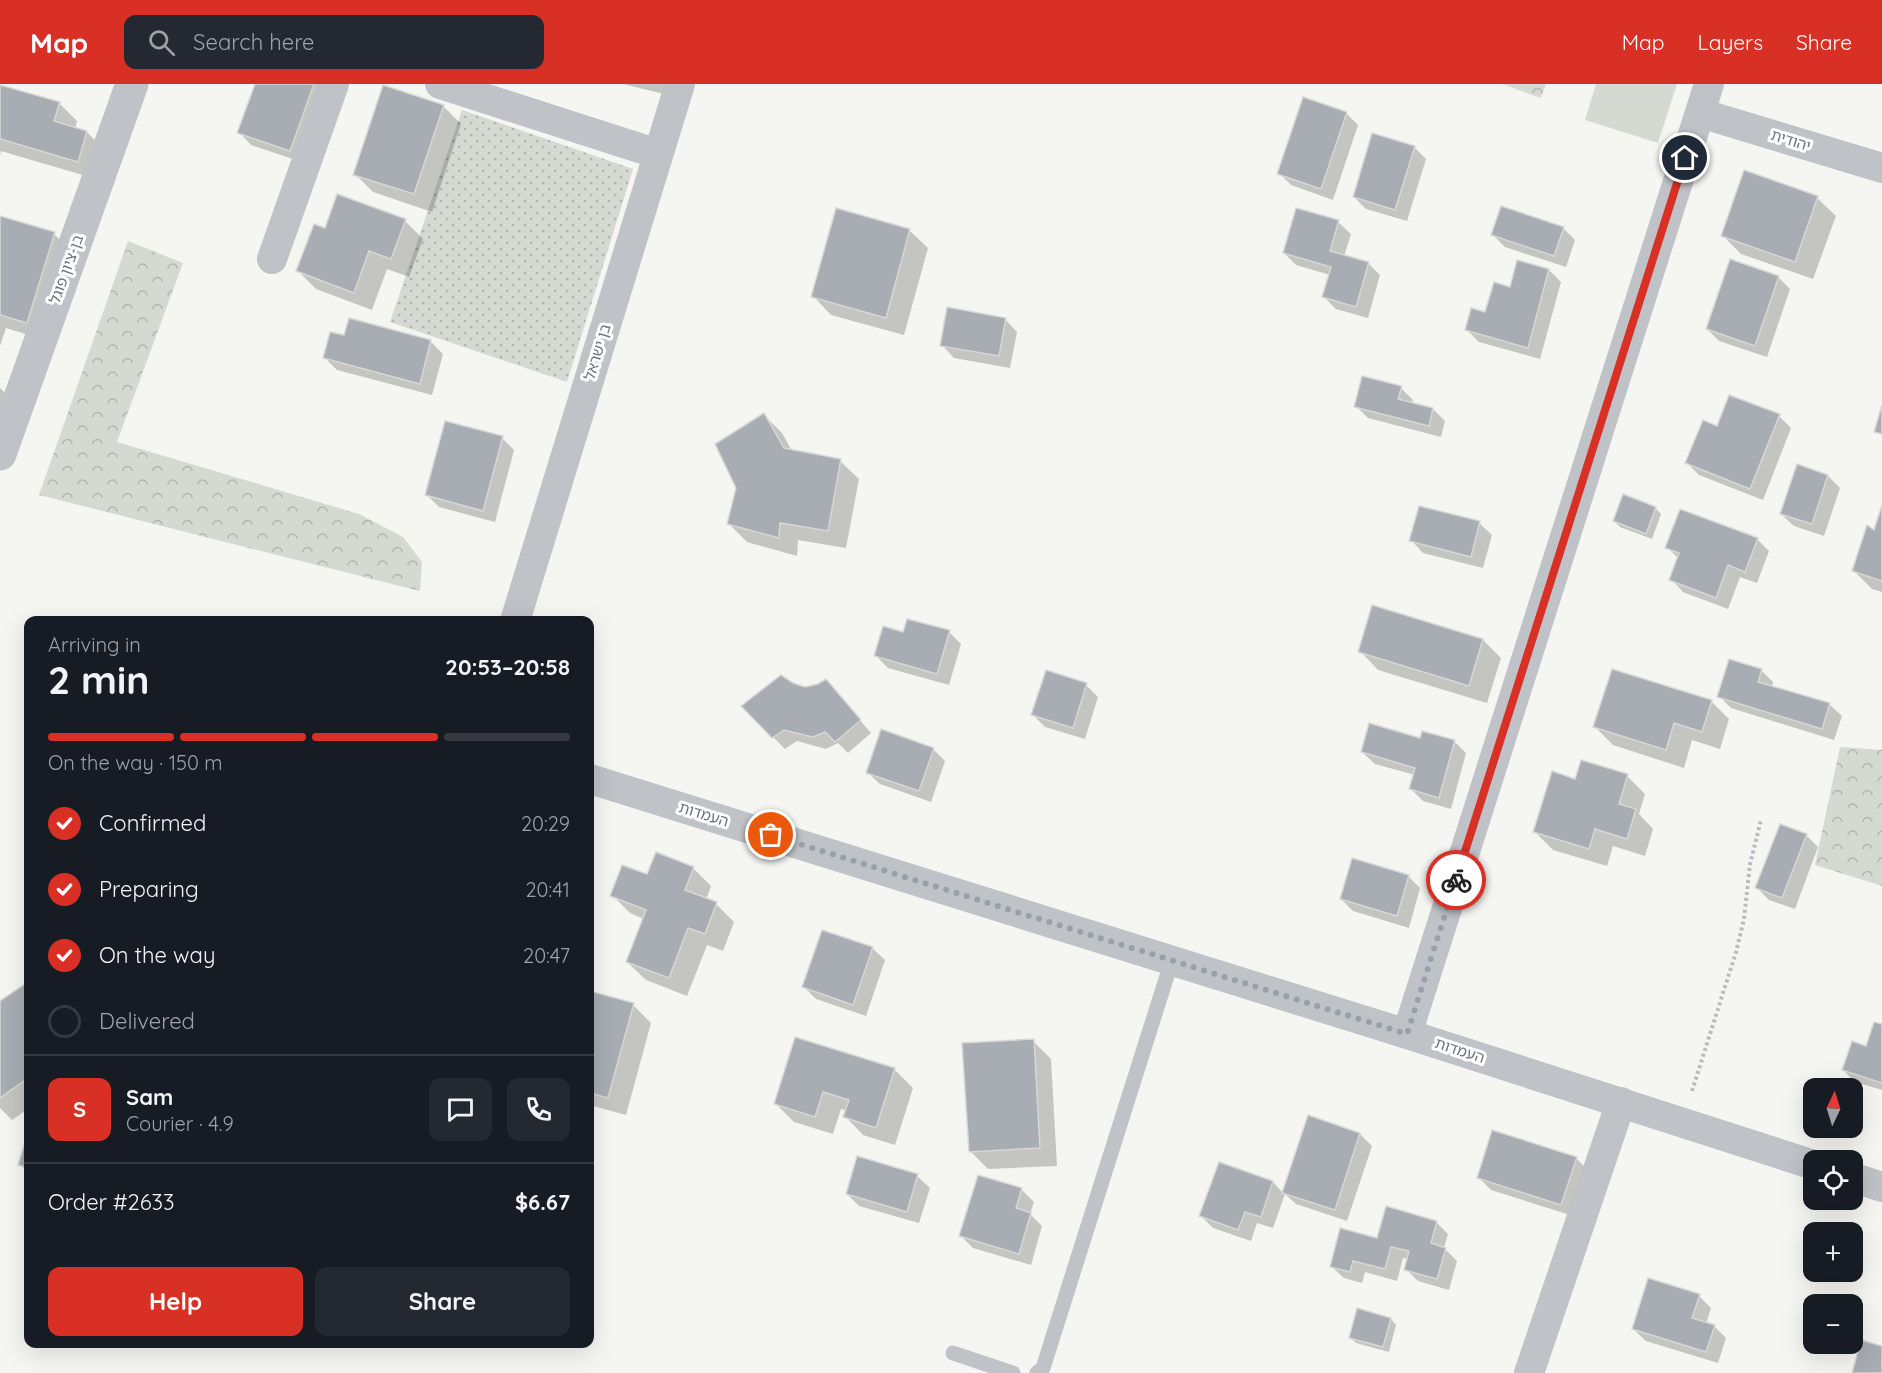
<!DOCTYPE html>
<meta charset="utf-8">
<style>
body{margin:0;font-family:Quicksand,"Noto Sans Hebrew",sans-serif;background:#242831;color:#f1f3f6;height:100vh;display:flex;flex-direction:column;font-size:22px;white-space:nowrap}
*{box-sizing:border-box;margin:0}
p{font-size:20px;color:#9ea1a6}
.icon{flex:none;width:33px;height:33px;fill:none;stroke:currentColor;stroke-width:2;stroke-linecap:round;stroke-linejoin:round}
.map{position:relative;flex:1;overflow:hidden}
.details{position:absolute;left:24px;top:532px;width:570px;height:732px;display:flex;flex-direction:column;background:#171b24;border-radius:12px;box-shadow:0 6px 24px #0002}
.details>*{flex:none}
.needle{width:39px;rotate:4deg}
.controls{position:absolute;left:1803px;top:994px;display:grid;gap:12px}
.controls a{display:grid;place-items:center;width:60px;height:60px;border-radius:12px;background:#171b24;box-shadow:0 6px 24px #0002;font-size:30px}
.pin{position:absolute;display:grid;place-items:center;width:51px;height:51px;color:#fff;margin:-26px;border:3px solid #fff;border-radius:50%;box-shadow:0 2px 6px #0007}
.courier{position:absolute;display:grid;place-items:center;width:60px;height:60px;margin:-30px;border:4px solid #d93025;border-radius:50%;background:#fff;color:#222;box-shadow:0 2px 8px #0007}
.summary em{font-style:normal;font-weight:700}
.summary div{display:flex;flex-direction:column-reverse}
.summary{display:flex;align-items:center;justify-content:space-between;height:102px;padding:0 24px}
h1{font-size:39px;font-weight:700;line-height:45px}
.bar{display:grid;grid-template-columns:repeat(4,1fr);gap:9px 6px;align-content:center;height:72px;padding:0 24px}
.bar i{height:8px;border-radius:4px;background:#363941}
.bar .on{background:#d93025}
.bar p{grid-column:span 4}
.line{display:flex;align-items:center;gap:15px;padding:0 24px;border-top:2px solid #363941}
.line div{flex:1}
.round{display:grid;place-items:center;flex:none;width:63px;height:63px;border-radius:12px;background:#242831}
ol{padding:0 24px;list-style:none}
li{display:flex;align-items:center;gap:18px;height:66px}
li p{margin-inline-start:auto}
li .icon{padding:6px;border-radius:50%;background:#d93025;color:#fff;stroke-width:4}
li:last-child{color:#9ea1a6}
li i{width:33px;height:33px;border:3px solid #363941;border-radius:50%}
.cta{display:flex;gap:12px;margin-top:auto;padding:12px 24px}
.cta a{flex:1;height:69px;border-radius:12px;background:#d93025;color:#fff;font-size:24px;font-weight:700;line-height:69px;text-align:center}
.cta a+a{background:#242831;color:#f1f3f6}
header{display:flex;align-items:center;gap:36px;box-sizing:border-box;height:84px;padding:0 30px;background:#d93025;color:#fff}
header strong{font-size:28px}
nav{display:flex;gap:33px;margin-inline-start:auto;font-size:21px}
.search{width:420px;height:54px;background:#242831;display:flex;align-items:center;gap:15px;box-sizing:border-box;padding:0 21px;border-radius:12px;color:#9ea1a6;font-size:22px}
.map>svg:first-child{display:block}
.grass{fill:url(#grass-dots)}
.forest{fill:url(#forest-crowns)}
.pitch{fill:#d4dad2}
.shadow{fill:#0003}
.building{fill:#a7adb2;stroke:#d7d7d5;stroke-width:1.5}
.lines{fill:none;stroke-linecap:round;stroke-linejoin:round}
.path{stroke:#b9bbbe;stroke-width:4;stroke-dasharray:3 3;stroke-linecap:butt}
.service{stroke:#bfc2c6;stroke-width:15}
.minor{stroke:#bfc2c6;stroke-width:30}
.tertiary{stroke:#bfc2c6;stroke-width:33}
.done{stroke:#99a0a8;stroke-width:6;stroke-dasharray:0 10.8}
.route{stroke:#d93025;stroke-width:8}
.labels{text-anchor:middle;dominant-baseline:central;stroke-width:6;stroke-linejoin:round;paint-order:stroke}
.street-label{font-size:15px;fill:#677380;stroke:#fff}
</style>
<header>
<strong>Map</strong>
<div class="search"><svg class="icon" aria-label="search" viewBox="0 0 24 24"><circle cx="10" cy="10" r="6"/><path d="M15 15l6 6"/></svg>Search here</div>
<nav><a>Map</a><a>Layers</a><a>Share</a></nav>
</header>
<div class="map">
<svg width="1882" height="1289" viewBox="0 0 1882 1289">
<defs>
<pattern id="grass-dots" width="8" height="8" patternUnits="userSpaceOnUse" patternTransform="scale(1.5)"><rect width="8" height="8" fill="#d4dad2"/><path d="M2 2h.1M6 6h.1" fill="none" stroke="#b0b5b0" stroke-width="1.8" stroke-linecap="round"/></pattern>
<pattern id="forest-crowns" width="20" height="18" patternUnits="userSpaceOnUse" patternTransform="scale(1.5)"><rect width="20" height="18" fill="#d4dad2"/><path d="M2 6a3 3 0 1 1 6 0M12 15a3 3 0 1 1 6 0" fill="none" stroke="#b0b5b0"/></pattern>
</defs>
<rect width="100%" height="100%" fill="#f5f5f2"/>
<polygon class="grass" points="462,26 633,85 567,298 390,238"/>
<g class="forest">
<polygon points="1502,0 1546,0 1541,14"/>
<polygon points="128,157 183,179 117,358 359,430 403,453 422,478 420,507 39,411"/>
<polygon points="1840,663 1882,666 1882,802 1815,781"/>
</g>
<polygon class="pitch" points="1596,0 1677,0 1658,59 1585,36"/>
<g class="shadow">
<polygon points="257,0 330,0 302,78 251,61 239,48"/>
<polygon points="623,0 666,0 664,10"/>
<polygon points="0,2 59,19 77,37 75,45 87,48 105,67 96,95 1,67 0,72"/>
<polygon points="443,22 461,40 432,128 373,108 355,90"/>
<polygon points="1346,29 1358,41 1333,116 1291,101 1279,89"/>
<polygon points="1414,63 1426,75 1407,137 1366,125 1354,113"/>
<polygon points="1817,114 1836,132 1813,195 1741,170 1723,152"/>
<polygon points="0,133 54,150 72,168 45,256 6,244 0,262"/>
<polygon points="405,137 423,155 409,193 387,185 372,226 316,205 298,187 326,146"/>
<polygon points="1338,138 1351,150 1344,172 1368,179 1380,191 1368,234 1336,225 1324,213 1330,191 1296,181 1284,169"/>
<polygon points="1563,144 1575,156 1566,183 1505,163 1493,151"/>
<polygon points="909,146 928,164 904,251 831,231 813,212"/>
<polygon points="1549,186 1561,198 1540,275 1479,258 1467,246 1486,230 1511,205"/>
<polygon points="1778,193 1790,205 1767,273 1719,257 1707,245"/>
<polygon points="1005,235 1017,248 1010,284 954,274 942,261"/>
<polygon points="350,236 431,258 443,270 432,311 337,286 325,274 345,253"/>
<polygon points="0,304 16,320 0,371"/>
<polygon points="1401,304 1413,316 1412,320 1433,325 1445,337 1441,353 1368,334 1356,322"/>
<polygon points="764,331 782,349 792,367 840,377 859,395 846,464 798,456 797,472 747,458 729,440"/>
<polygon points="1779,332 1791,344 1763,416 1699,391 1687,379 1718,344"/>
<polygon points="502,354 514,366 495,438 439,423 427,411"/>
<polygon points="1828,392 1840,404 1824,452 1794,442 1781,430"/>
<polygon points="1655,424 1661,430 1652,455 1620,443 1614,437"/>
<polygon points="1882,426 1882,508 1872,505 1854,487 1875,448"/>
<polygon points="1479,439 1492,451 1483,484 1423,469 1411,456"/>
<polygon points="1757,455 1769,467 1757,499 1740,493 1728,525 1683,508 1671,495 1679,475 1667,463"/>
<polygon points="949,548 961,560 949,601 888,584 876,572 904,550"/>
<polygon points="1483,556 1501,574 1487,619 1378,586 1360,567"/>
<polygon points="1761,586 1773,598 1772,603 1829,620 1842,632 1834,656 1731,624 1719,612"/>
<polygon points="826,597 871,649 848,669 838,659 826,665 797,657 785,665 773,653 792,600 804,604 819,601"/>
<polygon points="1086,601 1098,613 1085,655 1045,643 1033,631"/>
<polygon points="1711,617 1729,635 1720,665 1692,656 1684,684 1613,661 1595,643"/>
<polygon points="1421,656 1454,657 1466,669 1451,725 1423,717 1411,705 1415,691 1375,680 1362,668"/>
<polygon points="933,665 945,677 931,718 880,700 867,688"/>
<polygon points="1627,692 1645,710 1639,730 1653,745 1645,772 1613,762 1607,782 1553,766 1535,748 1576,697"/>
<polygon points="1806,751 1818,763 1795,825 1769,816 1757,804"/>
<polygon points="693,784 711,802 706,816 716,820 734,838 723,867 707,861 687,912 646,896 627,878 644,835 630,829 612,811 647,792"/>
<polygon points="1408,792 1420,804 1409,844 1353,827 1341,815"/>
<polygon points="872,864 885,876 866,932 816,915 804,903"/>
<polygon points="28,900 28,1025 12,1036 0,1024 0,919"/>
<polygon points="590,909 633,921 651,939 626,1031 590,1021"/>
<polygon points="1882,942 1882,1006 1855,998 1843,986 1867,964"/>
<polygon points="796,954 895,986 913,1004 895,1061 863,1051 845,1032 847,1027 841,1025 833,1050 794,1038 776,1020"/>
<polygon points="1033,957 1051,975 1057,1082 988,1085 970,1067"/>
<polygon points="1360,1050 1372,1062 1347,1137 1296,1120 1285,1110 1273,1144 1257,1139 1251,1157 1213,1144 1201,1132 1219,1080 1273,1098 1283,1109"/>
<polygon points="28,1053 28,1089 20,1080"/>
<polygon points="1576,1074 1588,1086 1573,1132 1491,1106 1479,1094"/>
<polygon points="917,1092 930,1104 919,1139 859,1122 847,1110"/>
<polygon points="979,1093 1022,1106 1034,1118 1030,1130 1042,1142 1031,1181 973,1164 961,1152"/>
<polygon points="1436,1138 1448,1150 1444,1164 1457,1177 1449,1206 1418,1197 1406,1185 1409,1175 1403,1174 1397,1197 1365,1188 1362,1199 1344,1194 1331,1182 1378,1155"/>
<polygon points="1699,1212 1711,1224 1706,1240 1714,1242 1726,1254 1718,1279 1646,1257 1633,1245"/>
<polygon points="1391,1235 1396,1241 1389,1268 1356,1259 1350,1253"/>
</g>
<g class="building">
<polygon points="255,0 314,0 290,67 237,49"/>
<polygon points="0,1 60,18 54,37 87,47 78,78 0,55"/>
<polygon points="383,1 444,21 414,110 353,91"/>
<polygon points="1303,13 1347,28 1321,105 1277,90"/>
<polygon points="1372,49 1415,62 1395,126 1353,113"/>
<polygon points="1744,86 1818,112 1795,178 1721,152"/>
<polygon points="337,110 406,135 391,175 369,167 354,209 296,187 314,140 325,144"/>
<polygon points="1501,122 1564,143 1554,172 1491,151"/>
<polygon points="836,124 910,145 886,234 811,213"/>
<polygon points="1296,124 1339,136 1330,167 1369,178 1356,223 1322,213 1331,183 1283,169"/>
<polygon points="0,132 55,148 27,239 0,231"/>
<polygon points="1730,175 1779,192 1755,262 1706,245"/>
<polygon points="1517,176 1549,185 1528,264 1465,246 1471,224 1485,228 1494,198 1510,203"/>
<polygon points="947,223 1006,234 999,272 940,262"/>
<polygon points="349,234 431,256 420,300 323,274 330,248 344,251"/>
<polygon points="1362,292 1402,302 1398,315 1433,324 1429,342 1354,323"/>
<polygon points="1729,311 1780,330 1750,405 1685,379 1703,336 1717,342"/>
<polygon points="1882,321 1882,350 1874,348"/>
<polygon points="764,329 784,364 841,375 828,447 780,439 779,454 727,440 736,404 715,360"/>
<polygon points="445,337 503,352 483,427 425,411"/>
<polygon points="1797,380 1828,391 1812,440 1780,430"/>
<polygon points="1623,410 1656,423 1646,450 1613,437"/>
<polygon points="1882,421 1882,497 1852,487 1867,441 1874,446"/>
<polygon points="1419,422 1480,437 1471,473 1409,457"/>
<polygon points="1680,425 1758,454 1745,488 1728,481 1716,514 1669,496 1679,469 1665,464"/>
<polygon points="1372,521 1483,555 1469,602 1358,568"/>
<polygon points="907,535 950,546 937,590 874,572 883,542 903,548"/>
<polygon points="1729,575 1762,585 1758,598 1830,619 1822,645 1717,613"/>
<polygon points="1612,585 1712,616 1702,648 1674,639 1666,666 1593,643"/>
<polygon points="1046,586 1087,599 1073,644 1031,631"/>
<polygon points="781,591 793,599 805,603 818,600 826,595 861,636 835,658 825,648 813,653 784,646 772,654 741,622"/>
<polygon points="1369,639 1420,654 1422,647 1455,656 1439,714 1409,705 1415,684 1361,668"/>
<polygon points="881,645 934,664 919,707 866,689"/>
<polygon points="1581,676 1628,690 1619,720 1636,725 1627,755 1595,745 1589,765 1533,748 1552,687 1575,695"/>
<polygon points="1780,740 1807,750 1782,814 1755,804"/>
<polygon points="656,768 694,783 685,806 717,818 705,850 688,844 669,894 626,878 646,826 610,812 622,781 647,790"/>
<polygon points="1352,774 1409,791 1397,832 1340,815"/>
<polygon points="822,846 873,863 853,921 802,903"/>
<polygon points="28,898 28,994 0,1014 0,917"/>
<polygon points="590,907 634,919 608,1014 590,1009"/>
<polygon points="1874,938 1882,940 1882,999 1842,986 1852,957 1866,962"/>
<polygon points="795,953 895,984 876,1044 843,1033 849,1016 823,1008 815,1033 774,1020"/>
<polygon points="1034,955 1040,1064 969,1068 962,959"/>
<polygon points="1308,1031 1360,1049 1335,1126 1282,1109"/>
<polygon points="1492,1046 1577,1073 1561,1121 1477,1094"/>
<polygon points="28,1048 28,1084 18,1081"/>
<polygon points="857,1072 918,1090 907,1128 846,1110"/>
<polygon points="1219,1078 1273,1097 1261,1133 1245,1128 1238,1146 1199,1132"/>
<polygon points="978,1091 1022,1104 1016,1124 1031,1129 1019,1170 959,1152"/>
<polygon points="1386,1122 1437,1137 1431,1159 1446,1164 1437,1195 1404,1186 1409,1167 1391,1163 1385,1185 1353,1177 1350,1188 1330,1183 1340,1144 1377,1154"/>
<polygon points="1648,1194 1700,1210 1692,1234 1715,1241 1706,1268 1632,1245"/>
<polygon points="1357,1224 1391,1234 1383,1263 1349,1254"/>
<polygon points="1861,1256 1882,1262 1882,1289 1852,1289"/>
</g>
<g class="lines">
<polyline class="path" points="1692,1007 1736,868 1744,835 1750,780 1761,736"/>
<g class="service">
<polyline points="953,1269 1013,1289"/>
<polyline points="1037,1289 1043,1284 1172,876"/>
</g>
<g class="minor">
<polyline points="440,0 658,70"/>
<polyline points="1700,29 1882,84"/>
<polyline points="272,175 334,0"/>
<polyline points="515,537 680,0"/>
<polyline points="590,695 1407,950 1814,1081"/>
<polyline points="1407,950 1709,0"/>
<polyline points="1852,1093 1882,1103"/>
<polyline points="1529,1289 1621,1018"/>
</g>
<polyline class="tertiary" points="0,370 132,0"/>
</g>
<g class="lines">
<polyline class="done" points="771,751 1407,950 1456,796"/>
<polyline class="route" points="1456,796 1685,74"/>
</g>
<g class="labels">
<g class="street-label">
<text transform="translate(1791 56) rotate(17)">יהודית</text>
<text transform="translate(66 185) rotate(-70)">בן-ציון פוגל</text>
<text transform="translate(597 268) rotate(-73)">בן ישראל</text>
<text transform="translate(704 730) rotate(17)">העמדות</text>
<text transform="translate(1460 966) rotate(18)">העמדות</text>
</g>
</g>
</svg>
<div class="controls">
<a><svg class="needle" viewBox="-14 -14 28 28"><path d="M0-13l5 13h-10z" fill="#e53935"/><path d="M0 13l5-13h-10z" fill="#9ea1a6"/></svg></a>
<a><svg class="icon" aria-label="locate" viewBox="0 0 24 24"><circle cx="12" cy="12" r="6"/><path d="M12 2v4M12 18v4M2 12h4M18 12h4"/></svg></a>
<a>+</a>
<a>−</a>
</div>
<div class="pin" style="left:771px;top:751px;background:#ea580c"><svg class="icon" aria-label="bag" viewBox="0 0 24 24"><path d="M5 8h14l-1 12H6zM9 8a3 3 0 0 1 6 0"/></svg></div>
<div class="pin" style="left:1685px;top:74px;background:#1f2937"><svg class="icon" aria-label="home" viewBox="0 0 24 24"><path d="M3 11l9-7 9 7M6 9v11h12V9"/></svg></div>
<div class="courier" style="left:1456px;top:796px"><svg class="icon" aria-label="bike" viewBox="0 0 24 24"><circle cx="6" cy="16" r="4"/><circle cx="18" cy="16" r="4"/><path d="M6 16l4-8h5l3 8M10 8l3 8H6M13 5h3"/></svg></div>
<section class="details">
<div class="summary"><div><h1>2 min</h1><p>Arriving in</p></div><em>20:53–20:58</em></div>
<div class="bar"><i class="on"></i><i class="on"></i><i class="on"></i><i></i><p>On the way · 150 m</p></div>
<ol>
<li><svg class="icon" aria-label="check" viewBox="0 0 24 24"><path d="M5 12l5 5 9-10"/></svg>Confirmed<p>20:29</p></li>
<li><svg class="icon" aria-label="check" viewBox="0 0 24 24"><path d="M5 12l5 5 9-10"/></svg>Preparing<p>20:41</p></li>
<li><svg class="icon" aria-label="check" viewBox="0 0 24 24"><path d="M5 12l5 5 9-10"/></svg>On the way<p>20:47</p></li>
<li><i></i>Delivered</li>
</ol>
<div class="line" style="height:108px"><b class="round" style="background:#d93025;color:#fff">S</b><div><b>Sam</b><p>Courier · 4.9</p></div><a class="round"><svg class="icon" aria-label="chat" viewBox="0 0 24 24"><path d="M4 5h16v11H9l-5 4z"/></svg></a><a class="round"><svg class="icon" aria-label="phone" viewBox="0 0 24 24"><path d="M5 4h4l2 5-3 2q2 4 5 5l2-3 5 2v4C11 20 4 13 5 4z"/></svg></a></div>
<div class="line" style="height:78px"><div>Order #2633</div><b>$6.67</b></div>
<div class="cta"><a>Help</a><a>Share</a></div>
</section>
</div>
